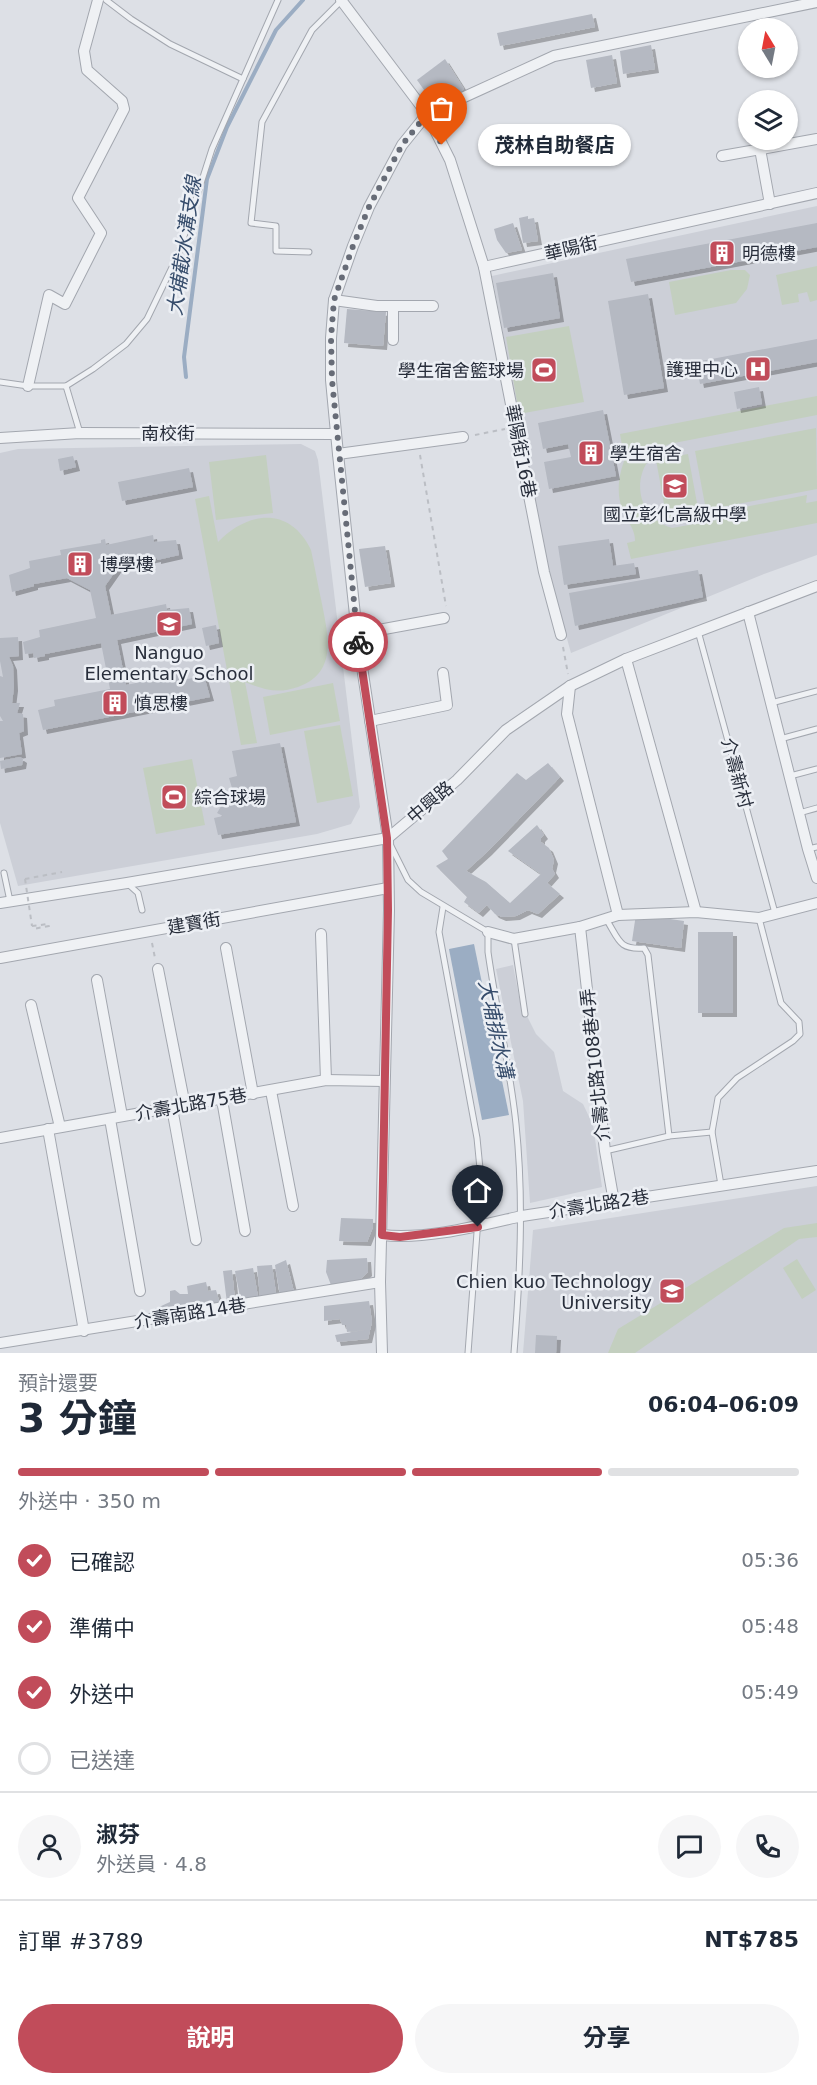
<!DOCTYPE html>
<html lang="zh-TW">
<meta charset="utf-8">
<style>
body{margin:0;font-family:"DejaVu Sans","Noto Sans TC",sans-serif;background:#f6f6f7;color:#1f2937;height:100vh;display:flex;flex-direction:column;font-size:22px;white-space:nowrap}
*{box-sizing:border-box;margin:0}
p{font-size:20px;color:#747a83}
.icon{flex:none;width:33px;height:33px;fill:none;stroke:currentColor;stroke-width:2;stroke-linecap:round;stroke-linejoin:round}
.map{position:relative;height:1353px;overflow:hidden}
.sheet{display:flex;flex-direction:column;background:#fff;flex:1}
.sheet>*{flex:none}
.needle{width:39px;rotate:350deg}
.tools{position:absolute;left:738px;top:18px;display:grid;gap:12px}
.tools a{display:grid;place-items:center;width:60px;height:60px;border-radius:50%;background:#fff;box-shadow:0 2px 4px #0004;font-size:30px}
.pin{position:absolute;display:grid;place-items:center;width:51px;height:51px;color:#fff;margin:-62px -26px;border-radius:50% 50% 50% 0;rotate:-45deg;box-shadow:0 0 6px #0007}
.pin .icon{rotate:45deg}
.courier{position:absolute;display:grid;place-items:center;width:60px;height:60px;margin:-30px;border:4px solid #c14c5a;border-radius:50%;background:#fff;color:#222;box-shadow:0 2px 8px #0007}
.bubble{position:absolute;height:42px;border-radius:21px;background:#fff;box-shadow:0 2px 4px #0004;font-size:20px;font-weight:700;line-height:42px;text-align:center}
.overview em{font-style:normal;font-weight:700}
.overview div{display:flex;flex-direction:column-reverse}
.overview{display:flex;align-items:center;justify-content:space-between;height:102px;padding:0 18px}
h1{font-size:39px;font-weight:700;line-height:45px}
.bar{display:grid;grid-template-columns:repeat(4,1fr);gap:9px 6px;align-content:center;height:72px;padding:0 18px}
.bar i{height:8px;border-radius:4px;background:#e0e1e3}
.bar .current{background:#c14c5a}
.bar p{grid-column:span 4}
.line{display:flex;align-items:center;gap:15px;padding:0 18px;border-top:2px solid #e0e1e3}
.line div{flex:1}
.round{display:grid;place-items:center;flex:none;width:63px;height:63px;border-radius:32px;background:#f6f6f7}
ol{padding:0 18px;list-style:none}
li{display:flex;align-items:center;gap:18px;height:66px}
li p{margin-inline-start:auto}
li .icon{padding:6px;border-radius:50%;background:#c14c5a;color:#fff;stroke-width:4}
li:last-child{color:#747a83}
li i{width:33px;height:33px;border:3px solid #e0e1e3;border-radius:50%}
.primary-button{display:flex;gap:12px;margin-top:auto;padding:12px 18px}
.primary-button a{flex:1;height:69px;border-radius:36px;background:#c14c5a;color:#fff;font-size:24px;font-weight:700;line-height:69px;text-align:center}
.primary-button a+a{background:#f6f6f7;color:#1f2937}
.map>svg:first-child{display:block}
.built{fill:#cccfd7}
.green{fill:#c3cfbf}
.water{fill:#9badc3}
.lines{fill:none;stroke-linecap:round;stroke-linejoin:round}
.stream{stroke:#9badc3;stroke-width:4}
.building{fill:#b5b9c2;filter:url(#shadow)}
.service-casing{stroke:#a3a7af;stroke-width:7}
.minor-casing{stroke:#a3a7af;stroke-width:12}
.path{stroke:#bbbec4;stroke-width:2;stroke-dasharray:4.5 4.5;stroke-linecap:butt}
.service{stroke:#eff1f4;stroke-width:5}
.minor{stroke:#eff1f4;stroke-width:10}
.path-bridge{stroke:#bbbec4;stroke-width:2;stroke-dasharray:4.5 4.5;stroke-linecap:butt}
.done{stroke:#676c77;stroke-width:6;stroke-dasharray:0 10.8}
.route{stroke:#c14c5a;stroke-width:8}
.labels{text-anchor:middle;dominant-baseline:central;stroke-width:5;stroke-linejoin:round;paint-order:stroke}
.street-label{font-size:18px;fill:#282e3b;stroke:#eceff4}
.poi-label{font-size:18px;fill:#282e3b;stroke:#eceff4;text-anchor:start}
.water-label{font-size:20px;font-style:italic;fill:#364c6b;stroke:#eceff4}
</style>
<div class="map">
<svg width="817" height="1353" viewBox="0 0 817 1353">
<defs>
<filter id="shadow"><feDropShadow dx="4" dy="4" stdDeviation="0" flood-color="#0004"/></filter>
</defs>
<rect width="100%" height="100%" fill="#dde0e6"/>
<g class="built">
<polygon points="817,206 817,555 764,574 571,653 549,574 492,276"/>
<polygon points="301,444 315,451 318,460 360,807 351,824 317,834 18,886 0,823 0,453 18,449"/>
<polygon points="513,965 520,1002 536,1034 554,1052 563,1091 583,1104 593,1125 602,1187 530,1203 523,1101 496,969"/>
<polygon points="817,1186 817,1353 523,1353 533,1230"/>
</g>
<g class="green">
<polygon points="817,266 817,300 810,302 807,292 798,294 799,302 782,305 776,275"/>
<polygon points="731,270 745,270 750,275 747,289 736,303 675,315 669,282"/>
<polygon points="569,326 584,402 519,414 506,337"/>
<path d="M817 396V415L669 444C630 461 630 515 672 528L728 518 729 510 807 495 806 503 817 501V523L631 559 627 543 635 541C635 530 629 524 625 515 614 495 619 471 628 451H623L620 434Z"/>
<polygon points="816,428 817,489 706,510 695,451"/>
<polygon points="688,454 699,514 667,520 656,460"/>
<polygon points="266,455 273,513 216,520 209,462"/>
<path d="M209 496 218 542C248 511 290 506 311 550 315 568 318 586 322 604 328 635 338 673 298 687 278 694 264 690 245 682L257 743 241 745 195 499Z"/>
<polygon points="333,683 340,721 270,735 263,697"/>
<polygon points="340,725 353,796 317,803 304,731"/>
<polygon points="192,759 205,825 156,834 143,768"/>
<polygon points="817,1223 817,1237 799,1239 635,1353 608,1353 618,1329 784,1228"/>
<polygon points="797,1259 816,1290 802,1299 783,1268"/>
</g>
<polygon class="water" points="474,944 509,1115 482,1120 449,949"/>
<g class="lines">
<polyline class="stream" points="186,377 184,357 207,179 227,127 276,30 303,0"/>
</g>
<g class="building">
<polygon points="592,14 595,27 500,46 497,33"/>
<polygon points="651,45 655,69 623,74 620,51"/>
<polygon points="612,55 617,83 591,88 586,60"/>
<polygon points="445,59 464,89 456,98 448,100 429,97 417,80"/>
<polygon points="528,216 528,219 534,218 538,241 523,243 519,218"/>
<polygon points="513,223 522,250 506,253 497,240 494,229"/>
<polygon points="817,223 817,247 631,282 626,259"/>
<polygon points="553,273 560,318 504,328 496,283"/>
<polygon points="648,294 664,388 624,395 608,301"/>
<polygon points="347,309 386,312 383,346 344,343"/>
<polygon points="817,339 817,362 700,384 696,362"/>
<polygon points="759,387 762,404 737,409 734,392"/>
<polygon points="603,410 616,476 549,489 544,462 571,457 568,444 543,449 538,423"/>
<polygon points="73,456 76,467 60,471 58,459"/>
<polygon points="189,468 193,487 122,501 118,482"/>
<polygon points="153,535 154,542 176,540 179,555 157,560 157,558 119,566 105,586 111,615 166,604 167,610 189,608 192,624 117,640 126,685 180,674 182,680 204,676 210,697 43,730 38,710 55,706 54,700 110,689 101,643 45,654 45,656 34,658 33,653 25,654 23,642 40,637 39,630 96,618 90,590 67,578 34,584 34,586 12,592 9,575 30,568 29,561 61,555 60,550 101,543 101,540 105,539 106,545"/>
<polygon points="609,539 613,566 634,563 636,574 564,585 558,546"/>
<polygon points="385,546 391,583 365,587 359,549"/>
<polygon points="698,570 703,597 575,626 569,593"/>
<polygon points="216,625 219,643 206,646 202,628"/>
<polygon points="18,637 19,656 9,657 13,666 14,687 12,703 20,703 17,713 23,714 24,731 19,733 22,754 0,758 0,721 3,721 0,716 0,676 3,677 0,661 0,638"/>
<polygon points="280,743 296,822 218,835 214,818 223,816 217,813 232,788 229,778 237,776 232,751"/>
<polygon points="20,757 23,759 22,765 1,769 0,761"/>
<polygon points="548,763 560,777 488,851 466,871 486,882 510,903 541,874 508,851 537,825 544,835 541,838 541,842 549,848 554,860 552,869 555,874 547,883 560,894 538,914 528,910 516,916 502,917 495,914 487,905 479,913 464,902 467,897 436,866 448,859 442,851 517,773 526,780"/>
<polygon points="636,914 684,921 681,948 632,941"/>
<rect x="698" y="932" width="35" height="81"/>
<polygon points="341,1218 373,1219 373,1227 367,1242 339,1241"/>
<polygon points="367,1258 368,1272 359,1281 331,1285 326,1272 327,1260"/>
<polygon points="286,1260 294,1292 280,1296 275,1265"/>
<polygon points="272,1265 276,1294 260,1297 257,1266"/>
<polygon points="253,1268 258,1297 241,1302 235,1271"/>
<polygon points="232,1270 235,1301 227,1303 223,1271"/>
<polygon points="206,1282 208,1291 216,1290 221,1308 152,1320 150,1311 170,1302 170,1291 175,1290 180,1294 188,1294 187,1286"/>
<polygon points="369,1301 372,1322 368,1339 337,1342 335,1335 365,1330 347,1332 346,1325 342,1325 340,1319 324,1321 324,1306"/>
<polygon points="536,1335 557,1336 556,1353 535,1353"/>
</g>
<g class="lines">
<defs>
<g id="service">
<polyline points="106,0 131,19 170,44 243,79"/>
<polyline points="309,252 276,251 276,226 251,223 262,122 312,30 342,0"/>
<polyline points="0,382 28,386 66,386 93,369 126,344 147,319 178,255 212,149 278,0"/>
<polyline points="66,386 80,433"/>
<polyline points="698,631 775,913"/>
<polyline points="771,703 817,691"/>
<polyline points="780,739 817,729"/>
<polyline points="790,776 817,769"/>
<polyline points="799,813 817,808"/>
<path d="M390 844 408 880 421 892 488 932V952C496 1009 510 1066 516 1124 524 1200 520 1276 514 1353"/>
<polyline points="808,849 817,847"/>
<polyline points="4,873 10,901"/>
<polyline points="128,884 138,893 142,910"/>
<polyline points="443,907 439,932 477,1138 481,1179 468,1353"/>
<path d="M606 919C619 939 618 950 644 948L648 955 669 1136"/>
<polyline points="514,939 525,1014"/>
<polyline points="605,1151 669,1136 712,1132"/>
<polyline points="721,1185 712,1132 718,1098 737,1078 793,1041 800,1034 799,1022 781,1003 759,918"/>
</g>
<g id="minor">
<polyline points="341,0 427,114 450,160 484,267 817,193"/>
<polyline points="760,149 770,204"/>
<polyline points="722,156 817,139"/>
<polyline points="484,267 544,572 561,635"/>
<polyline points="334,300 377,306 433,306"/>
<polyline points="393,340 393,307"/>
<polyline points="28,386 49,295 65,304 101,233 78,198 124,109 122,101 87,70 84,51 98,0"/>
<polyline points="0,438 80,433 336,434"/>
<polyline points="338,454 463,437"/>
<polyline points="748,612 808,849 817,878"/>
<polyline points="357,634 444,618"/>
<polyline points="626,659 696,912"/>
<polyline points="570,686 567,714 618,915"/>
<polyline points="370,721 447,705 443,673"/>
<polyline points="0,903 127,883 388,838 457,780 506,730 570,686 626,659 817,586"/>
<polyline points="580,927 605,1151 614,1202"/>
<polyline points="488,932 514,939 580,927 618,915 696,912 759,918 817,903"/>
<polyline points="321,934 326,1080"/>
<polyline points="226,948 253,1094"/>
<polyline points="0,958 388,888"/>
<polyline points="158,969 185,1106"/>
<polyline points="97,980 122,1116"/>
<polyline points="31,1005 60,1127"/>
<polyline points="271,1091 293,1206"/>
<polyline points="222,1100 245,1231"/>
<polyline points="172,1108 196,1240"/>
<polyline points="110,1119 140,1291"/>
<polyline points="48,1129 84,1331"/>
<polyline points="0,1138 326,1080 384,1081"/>
<path d="M382 1235C426 1240 478 1226 522 1216L817 1171"/>
<polyline points="0,1343 380,1282"/>
<polyline points="382,1353 380,1282 389,910 388,838 357,634 338,454 331,380 331,338 334,300 353,246 369,207 402,145 427,114 554,56 817,2"/>
</g>
</defs>
<use href="#service" class="service-casing"/>
<use href="#minor" class="minor-casing"/>
<g class="path">
<polyline points="475,435 505,429"/>
<polyline points="420,455 446,606"/>
<polyline points="563,647 568,674"/>
<polyline points="25,879 62,872"/>
<polyline points="32,926 48,924 49,926 33,929"/>
<polyline points="152,943 155,958"/>
</g>
<use href="#service" class="service"/>
<use href="#minor" class="minor"/>
<polyline class="path-bridge" points="25,879 32,926"/>
</g>
<g class="lines">
<polyline class="done" points="358,642 332,380 331,338 334,300 353,246 369,207 402,145 427,114 442,145"/>
<polyline class="route" points="358,642 387,838 388,910 382,1235 400,1237 478,1227"/>
</g>
<defs>
<symbol id="building-square" viewBox="-11 -11 22 22"><rect x="-9" y="-9" width="18" height="18" rx="4" fill="#c14c5a" stroke="#eceff4"/><path d="M-4-6H4V6H1V3H-1V6H-4ZM-2.5-4.3h1.7v1.8h-1.7ZM.8-4.3h1.7v1.8H.8ZM-2.5-1h1.7V.8h-1.7ZM.8-1h1.7V.8H.8Z" fill="#fff"/></symbol>
<symbol id="hospital-square" viewBox="-11 -11 22 22"><rect x="-9" y="-9" width="18" height="18" rx="4" fill="#c14c5a" stroke="#eceff4"/><path d="M-5-5h3v3.5h4V-5h3V5h-3V1.5h-4V5h-3Z" fill="#fff"/></symbol>
<symbol id="stadium-square" viewBox="-11 -11 22 22"><rect x="-9" y="-9" width="18" height="18" rx="4" fill="#c14c5a" stroke="#eceff4"/><path d="M0-5a6.5 5 0 1 0 0 10a6.5 5 0 1 0 0-10ZM-3.5-1.8h7v3.6h-7Z" fill="#fff"/></symbol>
<symbol id="school-square" viewBox="-11 -11 22 22"><rect x="-9" y="-9" width="18" height="18" rx="4" fill="#c14c5a" stroke="#eceff4"/><path d="M0-5L7-2L0 1L-7-2ZM-4 1L0 2.5L4 1V4Q0 6-4 4Z" fill="#fff"/></symbol>
<symbol id="university-square" viewBox="-11 -11 22 22"><rect x="-9" y="-9" width="18" height="18" rx="4" fill="#c14c5a" stroke="#eceff4"/><path d="M0-5L7-2L0 1L-7-2ZM-4 1L0 2.5L4 1V4Q0 6-4 4Z" fill="#fff"/></symbol>
</defs>
<g fill-rule="evenodd">
<use href="#building-square" x="707" y="238" width="30" height="30"/>
<use href="#hospital-square" x="743" y="354" width="30" height="30"/>
<use href="#stadium-square" x="529" y="355" width="30" height="30"/>
<use href="#building-square" x="576" y="438" width="30" height="30"/>
<use href="#school-square" x="660" y="471" width="30" height="30"/>
<use href="#building-square" x="65" y="549" width="30" height="30"/>
<use href="#school-square" x="154" y="609" width="30" height="30"/>
<use href="#building-square" x="100" y="688" width="30" height="30"/>
<use href="#stadium-square" x="159" y="782" width="30" height="30"/>
<use href="#university-square" x="657" y="1276" width="30" height="30"/>
</g>
<g class="labels">
<g class="street-label">
<text transform="translate(571 248) rotate(-13)">華陽街</text>
<text x="168" y="433">南校街</text>
<text transform="translate(521 451) rotate(79)">華陽街16巷</text>
<text transform="translate(737 773) rotate(75)">介壽新村</text>
<text transform="translate(430 802) rotate(-40)">中興路</text>
<text transform="translate(194 923) rotate(-10)">建寶街</text>
<text transform="translate(595 1065) rotate(-96)">介壽北路108巷4弄</text>
<text transform="translate(191 1104) rotate(-10)">介壽北路75巷</text>
<text transform="translate(599 1204) rotate(-9)">介壽北路2巷</text>
<text transform="translate(190 1313) rotate(-9)">介壽南路14巷</text>
</g>
<g class="poi-label">
<text x="742" y="253">明德樓</text>
<text x="738" y="369" text-anchor="end">護理中心</text>
<text x="524" y="370" text-anchor="end">學生宿舍籃球場</text>
<text x="610" y="453">學生宿舍</text>
<text x="675" y="514" text-anchor="middle">國立彰化高級中學</text>
<text x="100" y="564">博學樓</text>
<text x="169" y="652" text-anchor="middle">Nanguo<tspan x="169" dy="21">Elementary School</tspan></text>
<text x="134" y="703">慎思樓</text>
<text x="194" y="797">綜合球場</text>
<text x="652" y="1281" text-anchor="end">Chien kuo Technology<tspan x="652" dy="21">University</tspan></text>
</g>
<g class="water-label">
<text transform="translate(184 246) rotate(-82)">大埔截水溝支線</text>
<text transform="translate(496 1029) rotate(78)">大埔排水溝</text>
</g>
</g>
</svg>
<div class="tools">
<a><svg class="needle" viewBox="-14 -14 28 28"><path d="M0-13l5 13h-10z" fill="#e53935"/><path d="M0 13l5-13h-10z" fill="#747a83"/></svg></a>
<a><svg class="icon" aria-label="layers" viewBox="0 0 24 24"><path d="M12 4l9 5-9 5-9-5zM3 14l9 5 9-5"/></svg></a>
</div>
<div class="pin" style="left:442px;top:145px;background:#ea580c"><svg class="icon" aria-label="bag" viewBox="0 0 24 24"><path d="M5 8h14l-1 12H6zM9 8a3 3 0 0 1 6 0"/></svg></div>
<div class="pin" style="left:478px;top:1227px;background:#1f2937"><svg class="icon" aria-label="home" viewBox="0 0 24 24"><path d="M3 11l9-7 9 7M6 9v11h12V9"/></svg></div>
<div class="courier" style="left:358px;top:642px"><svg class="icon" aria-label="bike" viewBox="0 0 24 24"><circle cx="6" cy="16" r="4"/><circle cx="18" cy="16" r="4"/><path d="M6 16l4-8h5l3 8M10 8l3 8H6M13 5h3"/></svg></div>
<div class="bubble" style="left:478px;top:124px;width:153px">茂林自助餐店</div>
</div>
<section class="sheet">
<div class="overview"><div><h1>3 分鐘</h1><p>預計還要</p></div><em>06:04–06:09</em></div>
<div class="bar"><i class="current"></i><i class="current"></i><i class="current"></i><i></i><p>外送中 · 350 m</p></div>
<ol>
<li><svg class="icon" aria-label="check" viewBox="0 0 24 24"><path d="M5 12l5 5 9-10"/></svg>已確認<p>05:36</p></li>
<li><svg class="icon" aria-label="check" viewBox="0 0 24 24"><path d="M5 12l5 5 9-10"/></svg>準備中<p>05:48</p></li>
<li><svg class="icon" aria-label="check" viewBox="0 0 24 24"><path d="M5 12l5 5 9-10"/></svg>外送中<p>05:49</p></li>
<li><i></i>已送達</li>
</ol>
<div class="line" style="height:108px"><a class="round"><svg class="icon" aria-label="person" viewBox="0 0 24 24"><circle cx="12" cy="8" r="4"/><path d="M4 21q1-7 8-7t8 7"/></svg></a><div><b>淑芬</b><p>外送員 · 4.8</p></div><a class="round"><svg class="icon" aria-label="chat" viewBox="0 0 24 24"><path d="M4 5h16v11H9l-5 4z"/></svg></a><a class="round"><svg class="icon" aria-label="phone" viewBox="0 0 24 24"><path d="M5 4h4l2 5-3 2q2 4 5 5l2-3 5 2v4C11 20 4 13 5 4z"/></svg></a></div>
<div class="line" style="height:78px"><div>訂單 #3789</div><b>NT$785</b></div>
<div class="primary-button"><a>說明</a><a>分享</a></div>
</section>
